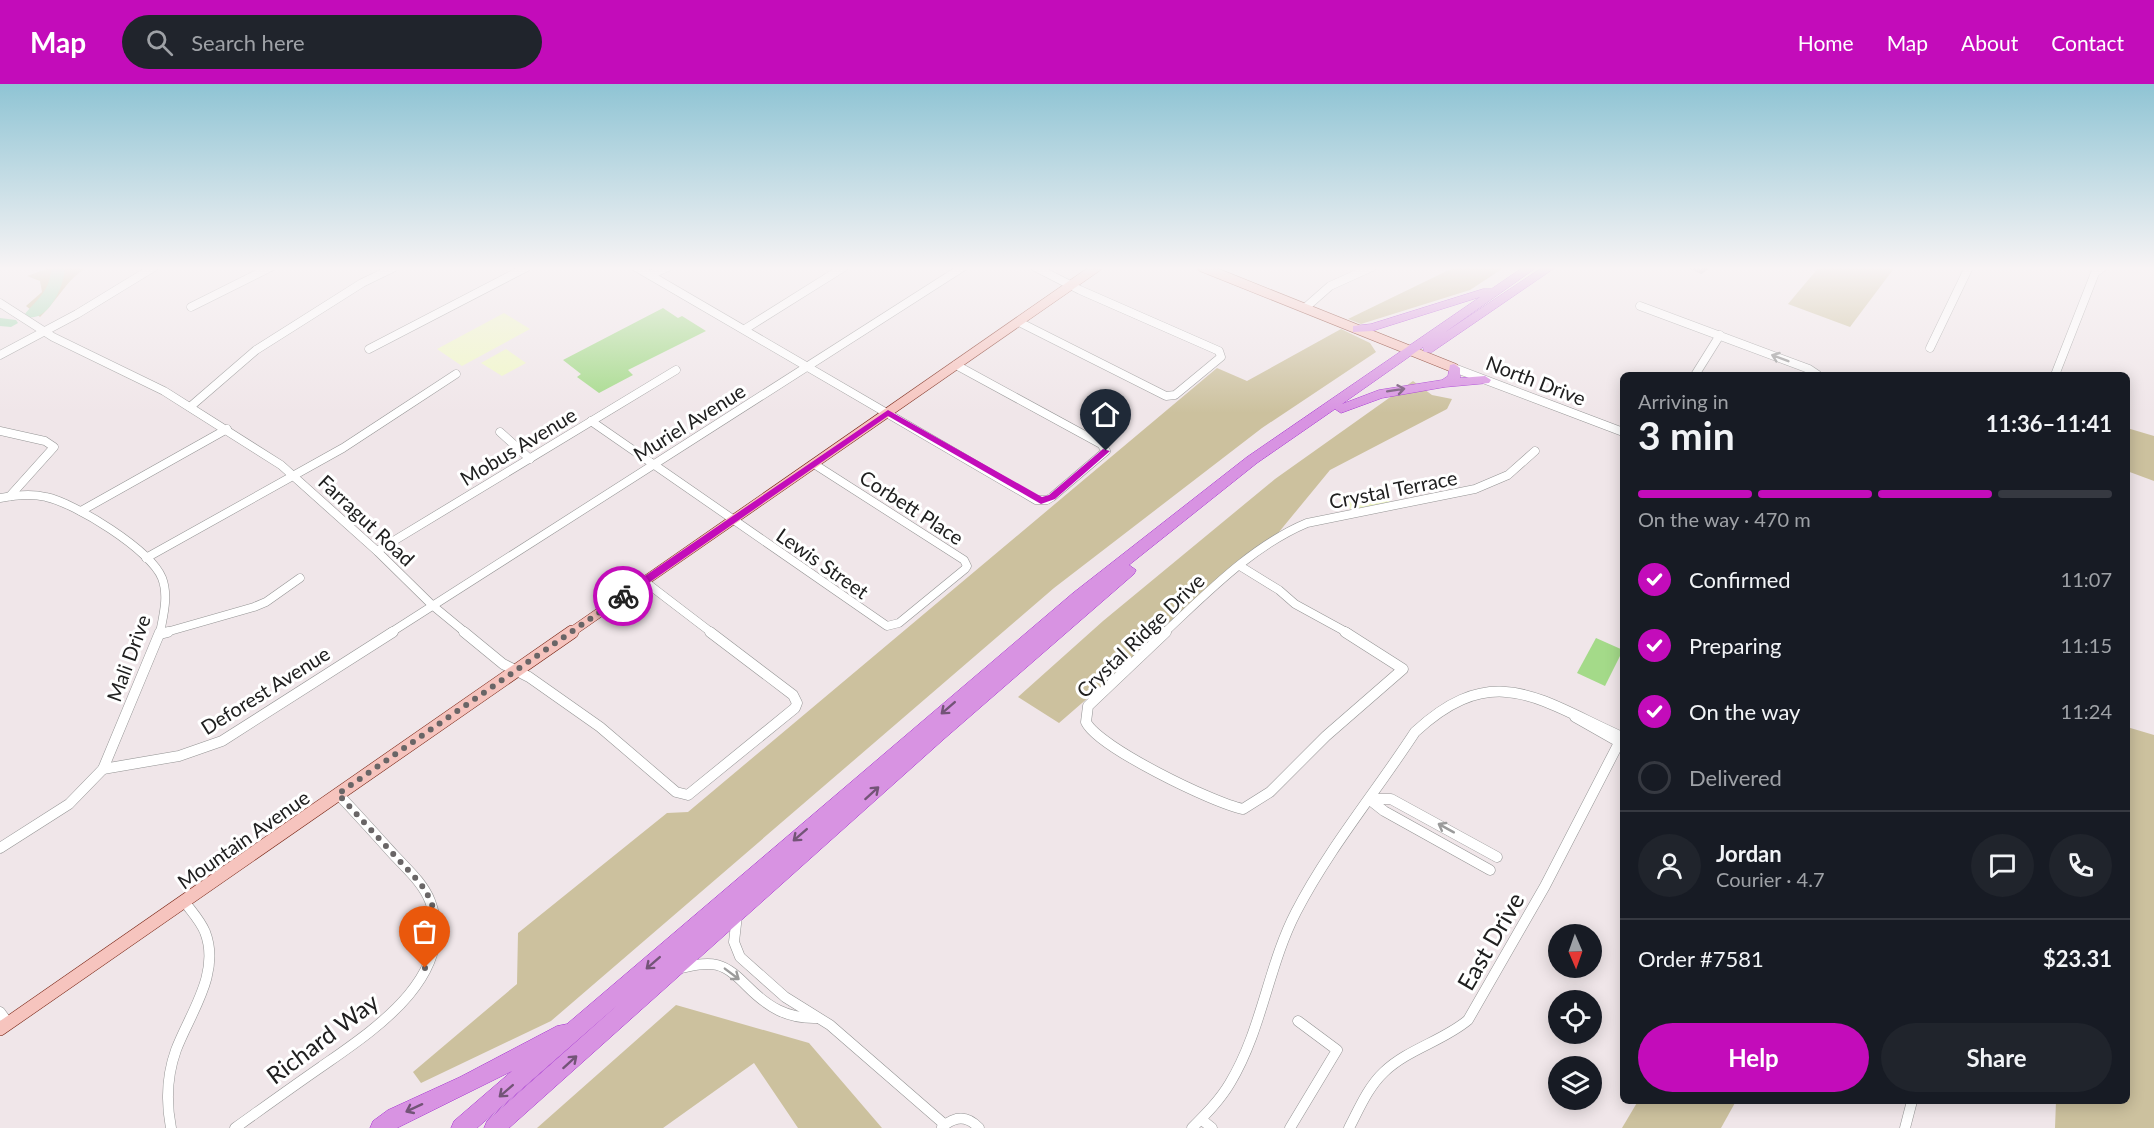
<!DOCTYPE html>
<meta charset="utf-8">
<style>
body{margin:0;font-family:Lato,sans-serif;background:#20242c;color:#f1f3f6;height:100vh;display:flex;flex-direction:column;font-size:22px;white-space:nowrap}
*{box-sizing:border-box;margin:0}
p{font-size:20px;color:#9ea1a6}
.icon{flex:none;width:33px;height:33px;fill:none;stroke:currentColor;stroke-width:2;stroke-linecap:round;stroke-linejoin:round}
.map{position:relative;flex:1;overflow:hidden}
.panel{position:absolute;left:1620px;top:288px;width:510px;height:732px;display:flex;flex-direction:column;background:#171b24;border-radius:9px;box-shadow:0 3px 15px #0003}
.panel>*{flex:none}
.needle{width:39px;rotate:178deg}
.fabs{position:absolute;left:1548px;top:840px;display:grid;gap:12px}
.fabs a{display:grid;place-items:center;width:54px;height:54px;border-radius:50%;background:#171b24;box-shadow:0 3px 15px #0003;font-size:30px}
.pin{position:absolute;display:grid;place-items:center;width:51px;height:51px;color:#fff;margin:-62px -26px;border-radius:50% 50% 50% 0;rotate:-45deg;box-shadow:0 0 6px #0007}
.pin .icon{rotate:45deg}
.courier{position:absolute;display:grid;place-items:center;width:60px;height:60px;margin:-30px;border:4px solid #c30cba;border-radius:50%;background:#fff;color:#222;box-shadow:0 2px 8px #0007}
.head em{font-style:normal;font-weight:700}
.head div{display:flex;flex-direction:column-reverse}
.head{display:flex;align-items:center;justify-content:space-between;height:102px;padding:0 18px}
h1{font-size:39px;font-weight:700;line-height:45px}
.bar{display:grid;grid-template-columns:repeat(4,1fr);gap:9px 6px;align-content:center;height:72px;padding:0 18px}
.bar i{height:8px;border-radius:4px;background:#363941}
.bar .current{background:#c30cba}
.bar p{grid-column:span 4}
.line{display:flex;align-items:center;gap:15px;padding:0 18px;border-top:2px solid #363941}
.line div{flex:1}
.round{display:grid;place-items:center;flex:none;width:63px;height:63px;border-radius:32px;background:#20242c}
ol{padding:0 18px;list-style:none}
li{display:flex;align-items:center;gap:18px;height:66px}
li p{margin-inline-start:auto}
li .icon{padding:6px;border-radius:50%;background:#c30cba;color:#fff;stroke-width:4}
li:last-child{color:#9ea1a6}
li i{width:33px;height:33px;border:3px solid #363941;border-radius:50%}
.button{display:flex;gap:12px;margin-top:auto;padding:12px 18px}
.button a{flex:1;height:69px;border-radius:36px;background:#c30cba;color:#fff;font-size:24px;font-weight:700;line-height:69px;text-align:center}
.button a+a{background:#20242c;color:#f1f3f6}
header{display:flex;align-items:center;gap:36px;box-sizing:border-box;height:84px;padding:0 30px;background:#c30cba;color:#fff}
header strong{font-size:28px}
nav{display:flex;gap:33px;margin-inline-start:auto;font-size:21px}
.search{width:420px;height:54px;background:#20242c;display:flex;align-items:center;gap:15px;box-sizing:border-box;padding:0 21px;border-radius:33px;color:#9ea1a6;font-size:22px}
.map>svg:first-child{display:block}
.forest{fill:#ccc19e}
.park{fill:#f0f7c7}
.pitch{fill:#a4da89}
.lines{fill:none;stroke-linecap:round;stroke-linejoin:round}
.river{fill:#aadbb7;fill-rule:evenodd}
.street-far1-casing{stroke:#949494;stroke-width:9}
.street-casing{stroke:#949494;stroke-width:11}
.secondary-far1-casing{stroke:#721c0b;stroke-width:10}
.secondary-casing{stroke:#721c0b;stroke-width:14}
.highway-casing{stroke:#a230d1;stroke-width:1}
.street-far1{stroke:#fff;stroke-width:8}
.street{stroke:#fff;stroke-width:10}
.secondary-far1{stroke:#f6c4be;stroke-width:9}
.secondary{stroke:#f6c4be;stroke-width:13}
.highway{fill:#d893e2;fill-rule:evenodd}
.wall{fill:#b8abb2}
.shaded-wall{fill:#968b91}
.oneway{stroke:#9b9b9b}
.oneway2{stroke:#735477}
.route{fill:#c30cba}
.done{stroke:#696566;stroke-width:6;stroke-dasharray:0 10.8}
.labels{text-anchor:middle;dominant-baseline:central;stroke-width:6;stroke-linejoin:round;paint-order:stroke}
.street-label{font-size:20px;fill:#202020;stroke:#fff}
.near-street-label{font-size:24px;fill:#202020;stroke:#fff}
</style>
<header>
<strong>Map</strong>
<div class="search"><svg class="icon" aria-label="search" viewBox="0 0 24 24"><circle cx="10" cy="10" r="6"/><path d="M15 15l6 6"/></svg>Search here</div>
<nav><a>Home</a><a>Map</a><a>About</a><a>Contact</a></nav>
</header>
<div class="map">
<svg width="2154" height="1044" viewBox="0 0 2154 1044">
<rect width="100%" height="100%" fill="#f0e6e9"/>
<g class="forest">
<path d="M46 183 86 184C66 196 58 216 40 233L26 222 42 208 40 197 27 192 46 185Z"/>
<polygon points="1455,183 1505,183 1470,206 1361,240 1348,235"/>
<polygon points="1819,183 1895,183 1850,243 1788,220"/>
<polygon points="1341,245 1370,259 1376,268 1262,344 1054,504 551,937 421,999 413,988 517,900 518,849 667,729 688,728 1217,284 1247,297"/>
<polygon points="1413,297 1432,311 1452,315 1447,325 1330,386 1279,448 1059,639 1018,613 1103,537 1275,395"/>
<polygon points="2127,344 2154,352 2154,397 2127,387"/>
<polygon points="2127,643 2154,651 2154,1044 2055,1044 2056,1017 2127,1017"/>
<polygon points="676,921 809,959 882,1044 798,1044 754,979 663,1044 537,1044"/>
<polygon points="1638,1017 1736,1017 1721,1044 1622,1044"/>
</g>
<g class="park">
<polygon points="504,229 530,245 462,282 437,265"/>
<polygon points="506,265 526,279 502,292 481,279"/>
<polygon points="1375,403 1390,418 1354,427 1339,417 1346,412 1354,418"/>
</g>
<g class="pitch">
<polygon points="663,224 678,234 682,232 706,247 628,286 633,291 599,309 577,293 581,290 563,276"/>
<polygon points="1596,554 1623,566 1605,602 1577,589"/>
</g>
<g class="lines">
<g class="river">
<path d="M51 183H65C65 200 49 238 27 233L25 230C38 214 51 206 51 183Z"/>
<polygon points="0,234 16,236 18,239 11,243 0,242"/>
</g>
<defs>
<g id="street-far1">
<polyline points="636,183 1036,416 1047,416 1052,413 1106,367 1101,360 956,281"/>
<polyline points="650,191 668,183"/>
<polyline points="0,219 53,253 164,307 281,381 377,467 432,521 466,549"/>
<polyline points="1640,222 1809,285 1818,291"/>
<polyline points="191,223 271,183"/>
<polyline points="1305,224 1330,202 1372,183"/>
<polyline points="1019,238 1166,312 1175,311 1221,273 1219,267 1080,206 1035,183"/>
<polyline points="745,245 844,183"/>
<polyline points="1930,264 1969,183"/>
<polyline points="369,265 527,183"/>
<polyline points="0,271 77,230 154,183"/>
<polyline points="1454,284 1623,348"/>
<polyline points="1695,291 1720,251"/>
<polyline points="2055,291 2095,189 2103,183"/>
<polyline points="190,323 256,266 362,199 395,183"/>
<polyline points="591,337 887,542 899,539 965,485 967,482 964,476 814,380"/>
<polyline points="0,347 45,357 54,363 10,412"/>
<polyline points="500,348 530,375"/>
<path d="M0 414C15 411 31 409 46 413 75 419 151 466 162 494 169 512 163 532 160 549"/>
<polyline points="81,427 227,345"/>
<polyline points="377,467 676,286"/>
<polyline points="146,474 343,364 456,290"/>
<polyline points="1240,482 1279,506 1295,520 1348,549"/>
<polyline points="644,497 712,549"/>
<polyline points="163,549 254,523 266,518 300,494"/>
<polyline points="390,549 963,183"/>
<path d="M1164 549C1207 509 1252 462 1307 439L1475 405 1508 391 1535 367"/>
</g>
<g id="street">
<polyline points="464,548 503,580 529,593 600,643 676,708 688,711 795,624 797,619 793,611 710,548"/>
<path d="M1166 548 1088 622 1086 638C1098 663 1213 719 1243 725L1270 708 1326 652 1403 585 1345 548"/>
<polyline points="160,550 168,548"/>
<polyline points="1575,633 1619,658"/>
<polyline points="103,685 179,672 222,657 393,548"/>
<polyline points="1370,715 1391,715 1497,773"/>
<polyline points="1370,716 1384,727 1490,786"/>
<polyline points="0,764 69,720 103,685 160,548"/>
<polyline points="737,831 734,858 740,873 785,913 830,941 944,1040"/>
<path d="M680 884C692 882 705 878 717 881 729 884 739 894 747 902 768 923 787 935 817 934"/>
<polyline points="0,928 8,939"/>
<polyline points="1202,1036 1212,1044"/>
<path d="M942 1043C955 1032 967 1031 979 1044"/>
<path d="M171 1044C166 1018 167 991 176 966 190 929 221 889 205 848 200 836 191 827 184 817"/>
<path d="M235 1044C263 1024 292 1003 321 983 371 948 459 892 430 817 423 799 407 785 394 771 375 750 357 730 338 710"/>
<path d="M1192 1044C1206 1030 1220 1016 1230 999 1262 946 1268 882 1296 828 1329 764 1376 708 1415 648 1494 575 1539 616 1622 653"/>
<polyline points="1290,1044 1337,966 1298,937"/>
<path d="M1349 1044C1359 1025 1368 1003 1384 988 1408 965 1443 957 1468 936L1545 802 1623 651"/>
<polyline points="1905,1044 1912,1017"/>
</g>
<g id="secondary-far1">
<polyline points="1202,183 1454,284"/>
<polyline points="570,549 1097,183"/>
</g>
<polyline id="secondary" points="0,945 572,548"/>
<polygon id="highway" points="1524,183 1537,183 1444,249 1543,183 1556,183 1432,268 1424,268 1423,263 1342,320 1379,306 1442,296 1448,292 1450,281 1454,280 1460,284 1460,294 1485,292 1491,296 1489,299 1445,303 1382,314 1341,329 1335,325 1257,379 1129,481 1136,486 1134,490 944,655 509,1044 484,1044 487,1037 621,918 477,1044 451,1044 454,1037 512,987 397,1044 370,1044 373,1037 388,1026 460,993 557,942 567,940 1073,509 1247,373 1480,213 1372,247 1353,248 1353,242 1371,240 1483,205 1491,205"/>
</defs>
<use href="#street-far1" class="street-far1-casing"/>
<use href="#street" class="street-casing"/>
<use href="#secondary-far1" class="secondary-far1-casing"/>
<use href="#secondary" class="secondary-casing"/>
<use href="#highway" class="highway-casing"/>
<use href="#street-far1" class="street-far1"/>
<use href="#street" class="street"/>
<use href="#secondary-far1" class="secondary-far1"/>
<use href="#secondary" class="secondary"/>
<use href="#highway" class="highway"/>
</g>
<polygon class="wall" points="1686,183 1711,183 1701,190"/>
<polygon class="shaded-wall" points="1705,183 1711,183 1701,190"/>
<defs><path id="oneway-shaft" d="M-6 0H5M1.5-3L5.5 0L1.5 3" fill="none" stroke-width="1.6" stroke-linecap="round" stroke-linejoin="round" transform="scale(1.5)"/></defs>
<g class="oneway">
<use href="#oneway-shaft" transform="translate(1780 274) rotate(-159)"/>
<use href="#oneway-shaft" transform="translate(1446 744) rotate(-151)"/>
<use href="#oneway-shaft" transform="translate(732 890) rotate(37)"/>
</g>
<g class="oneway2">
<use href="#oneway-shaft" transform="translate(1396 306) rotate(-9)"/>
<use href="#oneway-shaft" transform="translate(948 624) rotate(139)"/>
<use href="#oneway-shaft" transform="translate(872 709) rotate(-42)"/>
<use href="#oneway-shaft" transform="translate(800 751) rotate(139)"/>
<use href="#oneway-shaft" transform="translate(653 879) rotate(139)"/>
<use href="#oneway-shaft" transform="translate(570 978) rotate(-42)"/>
<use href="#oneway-shaft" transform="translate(506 1007) rotate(139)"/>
<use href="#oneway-shaft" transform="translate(414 1024) rotate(155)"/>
</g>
<linearGradient id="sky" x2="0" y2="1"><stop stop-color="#8fc4d4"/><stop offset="0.56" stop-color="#f8f4f5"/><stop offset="1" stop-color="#f8f4f5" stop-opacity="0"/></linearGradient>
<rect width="2154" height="329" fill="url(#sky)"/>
<polygon class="route" points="888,326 1042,413 1049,411 1103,365 1110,367 1055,415 1041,420 888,332 627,514 620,514 620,509"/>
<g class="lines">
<path class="done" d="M425 884C438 851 442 829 420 799L338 710 623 512"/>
</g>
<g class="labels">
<g class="street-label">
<text transform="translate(1536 296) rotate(21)">North Drive</text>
<text transform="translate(689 338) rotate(-32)">Muriel Avenue</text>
<text transform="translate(518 362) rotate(-31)">Mobus Avenue</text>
<text transform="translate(1393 405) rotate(-11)">Crystal Terrace</text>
<text transform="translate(912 423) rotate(33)">Corbett Place</text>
<text transform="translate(367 436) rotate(43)">Farragut Road</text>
<text transform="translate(823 479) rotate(35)">Lewis Street</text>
<text transform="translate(1140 551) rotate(-44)">Crystal Ridge Drive</text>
<text transform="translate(128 574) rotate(-70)">Mali Drive</text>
<text transform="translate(265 606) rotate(-32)">Deforest Avenue</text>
<text transform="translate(243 755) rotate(-35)">Mountain Avenue</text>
</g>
<g class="near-street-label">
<text transform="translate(1490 857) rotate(-60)">East Drive</text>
<text transform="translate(322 954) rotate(-37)">Richard Way</text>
</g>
</g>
</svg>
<div class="fabs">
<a><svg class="needle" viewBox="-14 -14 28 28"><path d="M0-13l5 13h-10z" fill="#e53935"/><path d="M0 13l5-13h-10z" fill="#9ea1a6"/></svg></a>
<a><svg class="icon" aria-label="locate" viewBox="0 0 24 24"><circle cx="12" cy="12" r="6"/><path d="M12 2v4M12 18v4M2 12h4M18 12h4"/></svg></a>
<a><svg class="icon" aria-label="layers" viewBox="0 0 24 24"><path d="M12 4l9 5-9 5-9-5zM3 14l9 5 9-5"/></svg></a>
</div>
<div class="pin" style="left:425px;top:884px;background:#ea580c"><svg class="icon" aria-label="bag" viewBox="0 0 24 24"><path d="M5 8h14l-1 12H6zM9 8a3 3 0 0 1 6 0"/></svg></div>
<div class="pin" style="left:1106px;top:367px;background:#1f2937"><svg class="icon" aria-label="home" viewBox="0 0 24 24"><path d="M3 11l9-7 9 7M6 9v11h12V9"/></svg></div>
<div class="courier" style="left:623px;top:512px"><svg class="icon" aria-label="bike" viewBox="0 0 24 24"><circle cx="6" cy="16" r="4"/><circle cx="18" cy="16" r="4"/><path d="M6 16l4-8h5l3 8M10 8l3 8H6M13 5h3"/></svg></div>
<section class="panel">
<div class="head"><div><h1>3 min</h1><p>Arriving in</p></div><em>11:36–11:41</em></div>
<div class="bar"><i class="current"></i><i class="current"></i><i class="current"></i><i></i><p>On the way · 470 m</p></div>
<ol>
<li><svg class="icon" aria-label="check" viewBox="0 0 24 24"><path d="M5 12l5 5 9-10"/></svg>Confirmed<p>11:07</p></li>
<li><svg class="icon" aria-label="check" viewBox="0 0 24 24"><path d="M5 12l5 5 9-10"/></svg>Preparing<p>11:15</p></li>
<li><svg class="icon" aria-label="check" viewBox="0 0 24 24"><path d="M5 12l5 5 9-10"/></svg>On the way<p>11:24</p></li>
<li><i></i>Delivered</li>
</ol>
<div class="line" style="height:108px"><a class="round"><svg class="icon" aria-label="person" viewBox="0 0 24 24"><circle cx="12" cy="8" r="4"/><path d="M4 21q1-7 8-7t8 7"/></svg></a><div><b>Jordan</b><p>Courier · 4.7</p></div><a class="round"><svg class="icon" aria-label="chat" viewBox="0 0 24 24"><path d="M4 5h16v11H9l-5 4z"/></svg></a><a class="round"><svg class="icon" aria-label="phone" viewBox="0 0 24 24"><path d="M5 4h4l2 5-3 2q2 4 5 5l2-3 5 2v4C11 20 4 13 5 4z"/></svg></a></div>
<div class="line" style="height:78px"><div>Order #7581</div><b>$23.31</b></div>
<div class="button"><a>Help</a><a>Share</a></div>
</section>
</div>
